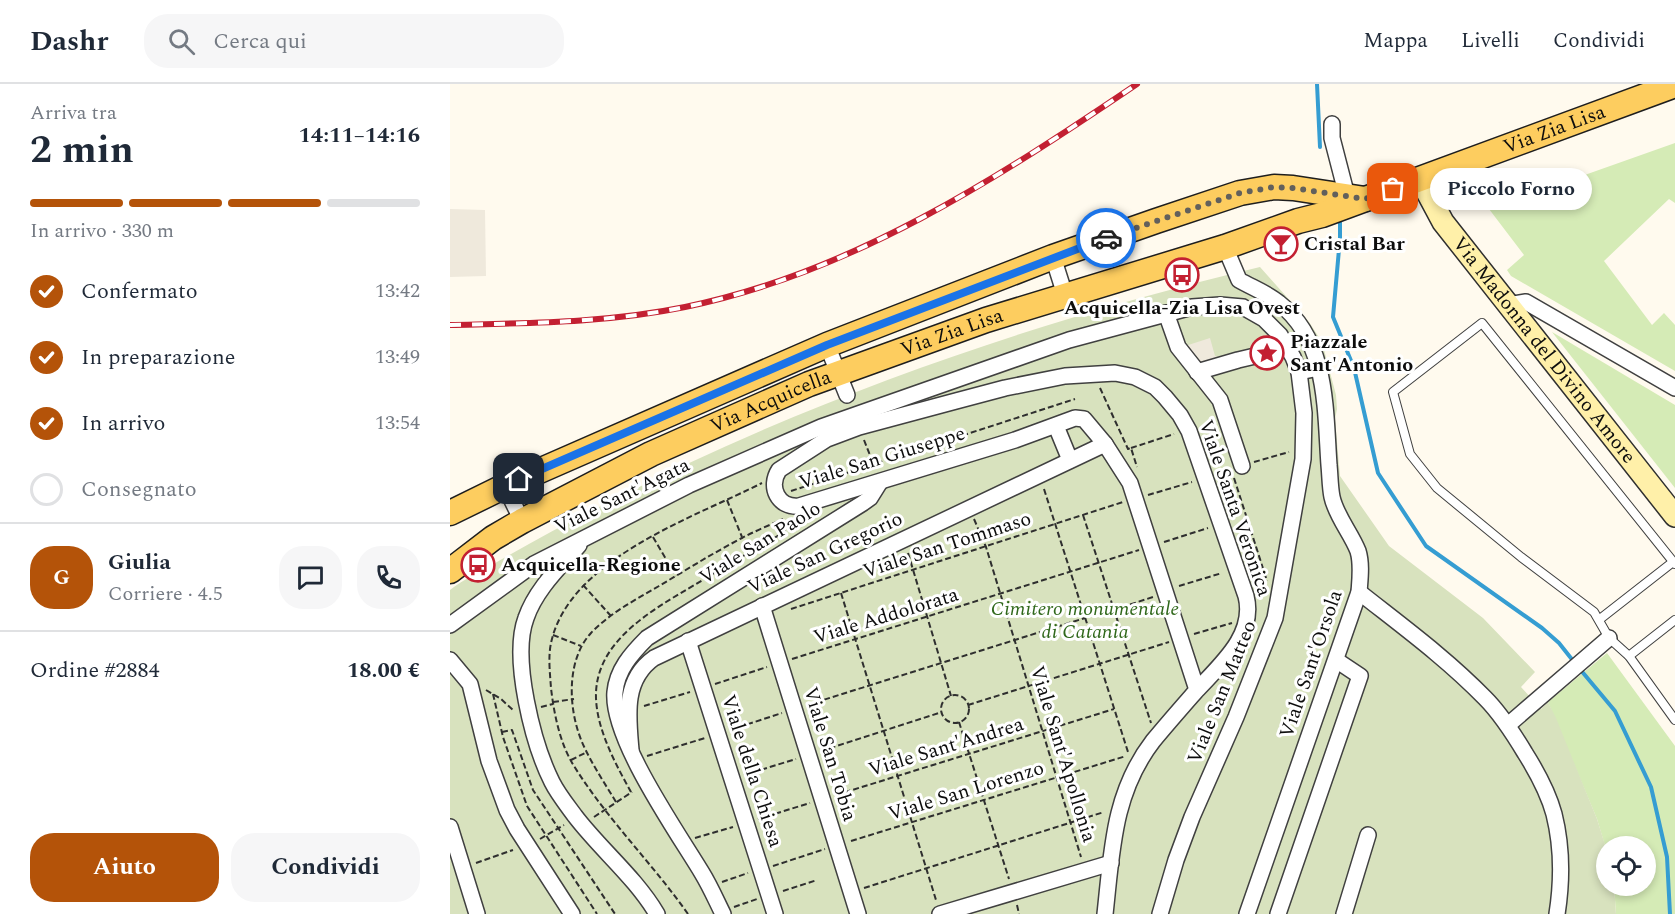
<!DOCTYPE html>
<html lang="it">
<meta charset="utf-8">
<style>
body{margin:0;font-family:Spectral,serif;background:#f6f6f7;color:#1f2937;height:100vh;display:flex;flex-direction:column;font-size:22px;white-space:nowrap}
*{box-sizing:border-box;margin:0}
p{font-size:20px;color:#747a83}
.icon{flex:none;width:33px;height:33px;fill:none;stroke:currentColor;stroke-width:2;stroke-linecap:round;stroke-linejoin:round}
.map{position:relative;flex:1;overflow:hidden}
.panel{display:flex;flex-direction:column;background:#fff;width:450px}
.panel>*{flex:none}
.buttons{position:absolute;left:1146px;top:752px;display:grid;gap:12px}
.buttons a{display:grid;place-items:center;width:60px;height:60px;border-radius:50%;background:#fff;box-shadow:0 3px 9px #0003;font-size:30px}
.pin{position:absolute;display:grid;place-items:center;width:51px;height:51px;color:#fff;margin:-26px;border-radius:12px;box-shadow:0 3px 9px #0006}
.courier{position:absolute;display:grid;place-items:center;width:60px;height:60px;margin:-30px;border:4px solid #1a73e8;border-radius:50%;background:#fff;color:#222;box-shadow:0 2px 8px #0007}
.bubble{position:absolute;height:42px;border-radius:21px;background:#fff;box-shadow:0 3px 9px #0003;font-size:20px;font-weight:700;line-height:42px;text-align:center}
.head em{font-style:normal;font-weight:700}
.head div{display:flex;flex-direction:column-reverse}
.head{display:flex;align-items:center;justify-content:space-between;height:102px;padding:0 30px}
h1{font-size:39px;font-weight:700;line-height:45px}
.bar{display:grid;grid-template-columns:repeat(4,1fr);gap:9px 6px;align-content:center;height:72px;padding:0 30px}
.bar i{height:8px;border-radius:4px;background:#e0e1e3}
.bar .active{background:#b45309}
.bar p{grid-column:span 4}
.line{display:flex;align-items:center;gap:15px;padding:0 30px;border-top:2px solid #e0e1e3}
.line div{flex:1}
.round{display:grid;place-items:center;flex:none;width:63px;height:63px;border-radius:24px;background:#f6f6f7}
ol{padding:0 30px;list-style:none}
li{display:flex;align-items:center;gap:18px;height:66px}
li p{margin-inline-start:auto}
li .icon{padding:6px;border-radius:50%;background:#b45309;color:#fff;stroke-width:4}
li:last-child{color:#747a83}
li i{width:33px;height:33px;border:3px solid #e0e1e3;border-radius:50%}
.action{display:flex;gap:12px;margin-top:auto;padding:12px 30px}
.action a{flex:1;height:69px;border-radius:24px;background:#b45309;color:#fff;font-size:24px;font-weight:700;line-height:69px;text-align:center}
.action a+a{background:#f6f6f7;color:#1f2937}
header{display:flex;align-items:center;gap:36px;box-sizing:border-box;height:84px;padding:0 30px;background:#fff;border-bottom:2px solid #e0e1e3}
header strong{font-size:28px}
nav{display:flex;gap:33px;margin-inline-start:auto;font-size:21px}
.search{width:420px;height:54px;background:#f6f6f7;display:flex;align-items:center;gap:15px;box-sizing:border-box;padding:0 21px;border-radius:24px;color:#747a83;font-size:22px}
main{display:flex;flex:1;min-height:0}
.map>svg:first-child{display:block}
.green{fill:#d5ebb6}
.cemetery{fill:#d8e2be}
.plaza{fill:#efe9dc}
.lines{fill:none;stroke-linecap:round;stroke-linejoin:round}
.stream{stroke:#359dd2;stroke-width:4}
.lane-casing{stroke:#404040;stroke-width:10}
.street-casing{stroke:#404040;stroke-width:18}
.secondary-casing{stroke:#2f2f2f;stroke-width:24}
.primary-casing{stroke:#1e1e1e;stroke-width:27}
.path{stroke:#2f2f2f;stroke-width:2;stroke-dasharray:6 3;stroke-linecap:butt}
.lane{stroke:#fff;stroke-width:8}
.street{stroke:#fff;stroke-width:15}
.secondary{stroke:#fff0a9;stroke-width:21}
.primary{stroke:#fdcd5f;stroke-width:24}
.rail-casing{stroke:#c32032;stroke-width:6}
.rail{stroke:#fff;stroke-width:4;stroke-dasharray:11;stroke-linecap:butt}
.done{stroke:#62605c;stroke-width:6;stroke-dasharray:0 10.8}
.route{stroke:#1a73e8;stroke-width:8}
.labels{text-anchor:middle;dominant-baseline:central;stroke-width:6;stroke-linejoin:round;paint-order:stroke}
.street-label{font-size:20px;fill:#0d0d0d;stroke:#fff}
.poi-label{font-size:20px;font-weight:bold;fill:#0d0d0d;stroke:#fff;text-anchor:start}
.park-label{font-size:20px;font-style:italic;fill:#30681b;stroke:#fff}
</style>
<header>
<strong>Dashr</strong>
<div class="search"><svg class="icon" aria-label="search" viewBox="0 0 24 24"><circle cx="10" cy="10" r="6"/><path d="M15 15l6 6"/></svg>Cerca qui</div>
<nav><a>Mappa</a><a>Livelli</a><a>Condividi</a></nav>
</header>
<main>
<section class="panel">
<div class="head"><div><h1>2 min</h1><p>Arriva tra</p></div><em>14:11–14:16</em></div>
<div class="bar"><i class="active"></i><i class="active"></i><i class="active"></i><i></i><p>In arrivo · 330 m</p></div>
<ol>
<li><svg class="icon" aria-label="check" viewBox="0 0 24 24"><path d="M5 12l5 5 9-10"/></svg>Confermato<p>13:42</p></li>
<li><svg class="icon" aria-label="check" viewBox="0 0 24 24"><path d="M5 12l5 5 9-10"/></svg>In preparazione<p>13:49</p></li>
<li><svg class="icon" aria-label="check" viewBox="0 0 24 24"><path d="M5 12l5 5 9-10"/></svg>In arrivo<p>13:54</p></li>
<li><i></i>Consegnato</li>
</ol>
<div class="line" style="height:108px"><b class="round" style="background:#b45309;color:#fff">G</b><div><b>Giulia</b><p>Corriere · 4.5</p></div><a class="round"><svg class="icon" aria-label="chat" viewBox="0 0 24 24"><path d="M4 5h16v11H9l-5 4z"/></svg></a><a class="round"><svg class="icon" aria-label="phone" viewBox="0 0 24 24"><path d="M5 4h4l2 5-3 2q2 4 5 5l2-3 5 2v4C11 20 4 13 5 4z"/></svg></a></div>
<div class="line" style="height:78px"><div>Ordine #2884</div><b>18.00 €</b></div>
<div class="action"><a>Aiuto</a><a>Condividi</a></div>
</section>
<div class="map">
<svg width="1225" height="830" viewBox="0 0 1225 830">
<rect width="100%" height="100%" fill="#fffaee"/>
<g class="green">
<polygon points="1225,59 1225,119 1219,115 1154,177 1202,241 1214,229 1225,241 1225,287 1061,192 1057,186 1074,171 1039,125"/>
<polygon points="1102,248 1225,321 1225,404"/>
<polygon points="1157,569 1225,662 1225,830 1166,830 1164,801 1196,801 1196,762 1156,762 1156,765 1147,735 1098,618"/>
</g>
<path class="cemetery" d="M810 183 859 238 872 258 886 311 887 325 885 335 890 392 939 462 1033 534 1085 588 1071 603 1091 625 1098 618 1106 634 1147 735 1156 764V801H1164L1166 830H0V506C14 495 31 487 47 478 83 457 121 437 159 418 365 313 585 237 810 183Z"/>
<g class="plaza">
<polygon points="0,125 35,126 36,192 0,193"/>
<polygon points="830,251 847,284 833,273 827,272 751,293 729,264 760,254 765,272 771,273 809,267"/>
</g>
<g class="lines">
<g class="stream">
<polyline points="867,0 870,63"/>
<polyline points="890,135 890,154 883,233 904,284 928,389 976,462 1092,544 1109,559 1124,578"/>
<polyline points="1129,584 1165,627 1201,703 1217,773 1220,830"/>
</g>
<defs>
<g id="lane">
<polyline points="1225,480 1032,239 943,308 960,370 987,404 1071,473 1144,528 1159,554 1179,572 1225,636"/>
<polyline points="1150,535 1223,478"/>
<polyline points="1179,572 1225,536"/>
</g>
<g id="street">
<polyline points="882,40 882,54 897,112"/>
<path d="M775 163 789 196C803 204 817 209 829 219 878 257 875 325 879 381 880 391 880 403 882 413 886 432 901 449 908 467 912 480 910 495 909 508L797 830"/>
<polyline points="603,173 615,211"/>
<polyline points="1058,221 1076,218 1225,304"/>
<polyline points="716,229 728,263 770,316 792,382"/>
<polyline points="377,261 397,311"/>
<polyline points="747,288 788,276 839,264"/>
<polyline points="606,342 620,376"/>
<polyline points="55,402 72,437"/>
<path d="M129 461C110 483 86 505 76 534 61 574 83 660 102 698 108 710 117 721 125 732 151 766 185 793 207 830"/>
<path d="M909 508C952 542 996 574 1035 614 1051 630 1063 649 1075 669 1087 688 1098 708 1104 730 1112 762 1112 798 1107 830"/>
<polyline points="312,522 408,830"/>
<polyline points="0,541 84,480 239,401 371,343 619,256 742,223 770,221 793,223 814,235 830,251 843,273 849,288 869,284"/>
<polyline points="238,557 325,830"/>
<polyline points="0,576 20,600 39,677 57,726 67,745 122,830"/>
<polyline points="1058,641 1159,554"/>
<path d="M181 666C178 632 173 596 204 574L655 360"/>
<polyline points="0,743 27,830"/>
<path d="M273 830C266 816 260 802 252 789 228 749 161 654 165 608 167 586 181 570 197 554L413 419 420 414 430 398"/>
<polyline points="490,830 661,779"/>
<path d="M655 830C662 767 663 709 703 657 717 640 732 623 746 607 770 581 806 551 796 512L739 347 730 331 715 313 705 303 685 293 665 289 615 292 555 304 506 317 409 343 377 355 329 386C318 403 328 424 349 422L565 356 625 334 634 335 655 360 680 399 747 606"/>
<polyline points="710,830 726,776 742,733 786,633 825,534 853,375 854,329 849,288"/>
<polyline points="828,830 910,592 886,576"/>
<polyline points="894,830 918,751"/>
</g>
<g id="secondary">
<path id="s1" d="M970 95 993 138 1225 432"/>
</g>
<g id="primary">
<polyline points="0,429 55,402 377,261 603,173 706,137 790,109 824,103 843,104 915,115"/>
<path id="s2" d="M0 487 43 454 72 437 201 370 359 300 536 236 775 163 848 137 872 131 1225 1"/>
</g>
</defs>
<use href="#lane" class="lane-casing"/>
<use href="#street" class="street-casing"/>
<use href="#secondary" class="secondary-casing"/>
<use href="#primary" class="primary-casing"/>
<g class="path">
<polyline points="650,304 678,365 681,364 687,383"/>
<polyline points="414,356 425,384"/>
<polyline points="681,364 724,350"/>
<polyline points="804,378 839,368"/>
<polyline points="767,390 779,386"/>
<polyline points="784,394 817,497"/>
<polyline points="594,405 678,668"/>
<polyline points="341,407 625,315"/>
<polyline points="698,411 742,398"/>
<polyline points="277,416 292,453"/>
<polyline points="633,431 701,639"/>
<polyline points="524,435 536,463 631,773"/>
<polyline points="203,453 226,492"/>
<polyline points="714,458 758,444"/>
<polyline points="458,469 501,612"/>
<polyline points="133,501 161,532"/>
<polyline points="729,502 772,489"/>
<polyline points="391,509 486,816"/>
<polyline points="341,525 673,418"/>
<polyline points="663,526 703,513"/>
<polyline points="744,550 782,539"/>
<polyline points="103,551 131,562"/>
<polyline points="342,575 689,466"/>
<polyline points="265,600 317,583"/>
<polyline points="36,606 51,615 63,626"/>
<polyline points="43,610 53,653 77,722 147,830"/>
<circle cx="505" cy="625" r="14"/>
<polyline points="103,618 124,615"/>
<polyline points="357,621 635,534"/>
<polyline points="518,621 719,558"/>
<polyline points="194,622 240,608"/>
<polyline points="91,623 103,620"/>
<polyline points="509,638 559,795"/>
<polyline points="280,646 332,629"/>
<polyline points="52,648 62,646 83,706 165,830"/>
<polyline points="371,667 492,628"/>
<polyline points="197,672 255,654"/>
<polyline points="121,676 137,668"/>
<polyline points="294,691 346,675"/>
<path d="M181 708C166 681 147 646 146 614 144 553 212 521 256 494 282 478 309 463 336 447"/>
<polyline points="386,711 664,625"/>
<path d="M166 718C154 698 141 679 132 658 118 625 116 576 141 549 160 529 185 516 209 502 236 486 263 469 292 454 305 447 320 441 333 435"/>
<polyline points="144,733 182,708"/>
<polyline points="308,735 360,719"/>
<polyline points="245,754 283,743"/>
<polyline points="90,755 114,741"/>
<polyline points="401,757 676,672"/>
<polyline points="26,779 63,766"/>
<polyline points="323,782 375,765"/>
<polyline points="272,798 298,789"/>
<polyline points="414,804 654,728"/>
<polyline points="333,807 367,796"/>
<polyline points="567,821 569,830"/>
<polyline points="284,823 307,815"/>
<path d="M238 830C202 779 157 735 124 682 110 660 104 630 101 604 100 590 98 573 101 559 119 475 243 434 312 399"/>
</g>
<use href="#lane" class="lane"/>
<use href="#street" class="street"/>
<use href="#secondary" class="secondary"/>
<use href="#primary" class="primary"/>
<defs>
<path id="rail" d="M0 241C79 239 157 239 235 223 402 189 548 94 687 0"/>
</defs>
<use href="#rail" class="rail-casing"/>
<use href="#rail" class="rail"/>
</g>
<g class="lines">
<polyline class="done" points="656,154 790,109 824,103 843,104 915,115 943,105"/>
<polyline class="route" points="69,395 377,261 656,154"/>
</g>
<defs>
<symbol id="bar-ring" viewBox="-11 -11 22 22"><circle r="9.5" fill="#fff" stroke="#c32032" stroke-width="1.5"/><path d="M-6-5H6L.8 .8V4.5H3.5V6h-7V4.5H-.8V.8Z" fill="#c32032"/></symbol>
<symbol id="bus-ring" viewBox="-11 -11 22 22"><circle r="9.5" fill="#fff" stroke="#c32032" stroke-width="1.5"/><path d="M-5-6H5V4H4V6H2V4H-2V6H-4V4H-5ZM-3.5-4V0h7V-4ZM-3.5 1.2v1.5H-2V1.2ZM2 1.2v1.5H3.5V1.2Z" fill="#c32032"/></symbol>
<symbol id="sight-ring" viewBox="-11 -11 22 22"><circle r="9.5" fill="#fff" stroke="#c32032" stroke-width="1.5"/><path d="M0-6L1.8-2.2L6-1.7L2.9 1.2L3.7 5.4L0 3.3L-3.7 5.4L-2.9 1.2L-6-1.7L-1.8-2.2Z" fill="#c32032"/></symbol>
</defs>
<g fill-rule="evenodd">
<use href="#bar-ring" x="812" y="141" width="38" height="38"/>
<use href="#bus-ring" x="713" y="172" width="38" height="38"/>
<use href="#sight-ring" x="798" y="250" width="38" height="38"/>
<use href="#bus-ring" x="9" y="462" width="38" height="38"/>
</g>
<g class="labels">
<g class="street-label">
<text stroke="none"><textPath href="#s2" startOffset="1194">Via Zia Lisa</textPath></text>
<text stroke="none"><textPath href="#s2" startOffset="558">Via Zia Lisa</textPath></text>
<text stroke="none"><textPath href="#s1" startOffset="212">Via Madonna del Divino Amore</textPath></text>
<text stroke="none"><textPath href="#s2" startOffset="364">Via Acquicella</textPath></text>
<text transform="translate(432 374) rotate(-17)">Viale San Giuseppe</text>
<text transform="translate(172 412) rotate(-26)">Viale Sant'Agata</text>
<text transform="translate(785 424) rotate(71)">Viale Santa Veronica</text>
<text transform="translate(310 459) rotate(-32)">Viale San Paolo</text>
<text transform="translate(497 461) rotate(-18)">Viale San Tommaso</text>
<text transform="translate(375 469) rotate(-25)">Viale San Gregorio</text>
<text transform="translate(436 532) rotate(-17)">Viale Addolorata</text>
<text transform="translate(861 580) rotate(-71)">Viale Sant'Orsola</text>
<text transform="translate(772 608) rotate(-68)">Viale San Matteo</text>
<text transform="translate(496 663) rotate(-17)">Viale Sant'Andrea</text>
<text transform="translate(380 670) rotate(73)">Viale San Tobia</text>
<text transform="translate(613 670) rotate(73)">Viale Sant'Apollonia</text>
<text transform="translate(302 687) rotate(72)">Viale della Chiesa</text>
<text transform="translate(516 707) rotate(-17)">Viale San Lorenzo</text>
</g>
<g class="poi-label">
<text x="854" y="160">Cristal Bar</text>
<text x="732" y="224" text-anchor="middle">Acquicella-Zia Lisa Ovest</text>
<text x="840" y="258">Piazzale<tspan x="840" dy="23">Sant'Antonio</tspan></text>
<text x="51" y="481">Acquicella-Regione</text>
</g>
<g class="park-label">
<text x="635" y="525">Cimitero monumentale<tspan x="635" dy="23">di Catania</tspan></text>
</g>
</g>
</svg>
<div class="buttons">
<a><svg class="icon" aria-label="locate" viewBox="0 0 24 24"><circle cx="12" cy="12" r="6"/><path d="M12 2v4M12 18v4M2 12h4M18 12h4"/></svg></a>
</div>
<div class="pin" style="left:943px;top:105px;background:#ea580c"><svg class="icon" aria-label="bag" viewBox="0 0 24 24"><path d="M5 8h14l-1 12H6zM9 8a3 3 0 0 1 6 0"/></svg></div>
<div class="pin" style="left:69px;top:395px;background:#1f2937"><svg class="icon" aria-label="home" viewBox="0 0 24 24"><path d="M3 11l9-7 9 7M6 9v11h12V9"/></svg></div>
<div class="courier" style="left:656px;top:154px"><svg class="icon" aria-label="car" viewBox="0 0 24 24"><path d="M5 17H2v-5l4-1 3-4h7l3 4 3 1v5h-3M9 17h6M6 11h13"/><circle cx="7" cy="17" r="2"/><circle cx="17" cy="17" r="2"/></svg></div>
<div class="bubble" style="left:980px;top:84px;width:162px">Piccolo Forno</div>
</div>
</main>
